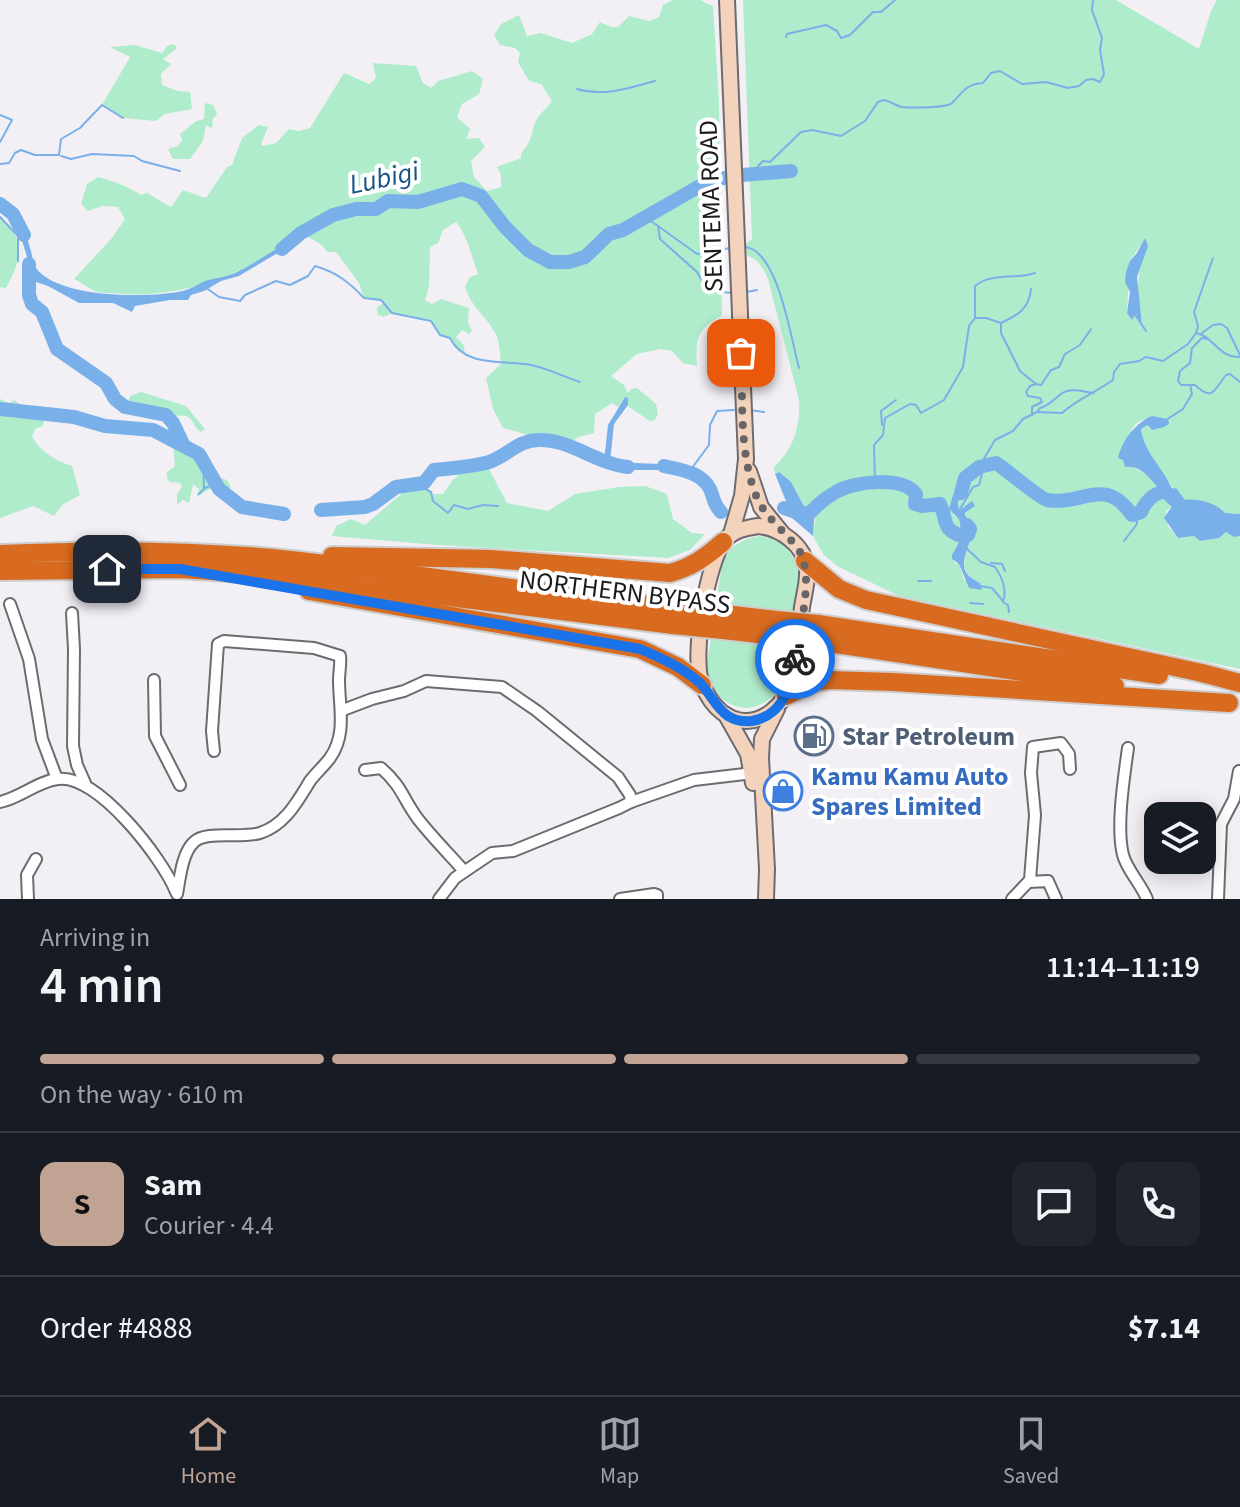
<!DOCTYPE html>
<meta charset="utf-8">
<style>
body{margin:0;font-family:"Source Sans 3",sans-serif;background:#20242c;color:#f1f3f6;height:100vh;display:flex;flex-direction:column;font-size:30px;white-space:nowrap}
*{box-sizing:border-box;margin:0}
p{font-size:26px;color:#9ea1a6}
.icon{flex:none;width:44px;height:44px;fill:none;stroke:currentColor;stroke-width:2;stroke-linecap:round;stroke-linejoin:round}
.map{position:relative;height:899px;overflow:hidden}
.sheet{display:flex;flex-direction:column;background:#171b24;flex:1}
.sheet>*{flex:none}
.tools{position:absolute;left:1144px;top:802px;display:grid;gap:16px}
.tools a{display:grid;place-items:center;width:72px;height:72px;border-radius:16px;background:#171b24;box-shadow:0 4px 20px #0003;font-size:40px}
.pin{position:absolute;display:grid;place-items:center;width:68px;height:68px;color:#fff;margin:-34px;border-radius:16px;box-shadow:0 4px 12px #0006}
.courier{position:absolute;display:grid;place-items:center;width:80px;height:80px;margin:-40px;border:6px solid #1a73e8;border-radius:50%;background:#fff;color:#222;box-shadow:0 2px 10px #0007}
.summary em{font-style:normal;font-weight:600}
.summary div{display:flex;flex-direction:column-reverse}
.summary{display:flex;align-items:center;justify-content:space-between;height:136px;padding:0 40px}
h1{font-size:52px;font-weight:600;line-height:60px}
.bar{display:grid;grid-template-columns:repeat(4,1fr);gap:12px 8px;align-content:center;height:96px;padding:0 40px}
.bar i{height:10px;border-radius:6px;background:#363941}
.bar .current{background:#c1a393}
.bar p{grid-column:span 4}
.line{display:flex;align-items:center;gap:20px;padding:0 40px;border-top:2px solid #363941}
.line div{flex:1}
.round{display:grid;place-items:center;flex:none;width:84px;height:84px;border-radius:16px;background:#20242c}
.dock{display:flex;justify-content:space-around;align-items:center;height:112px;border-top:2px solid #363941;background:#171b24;font-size:22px;color:#9ea1a6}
.dock a{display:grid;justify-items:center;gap:4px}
.dock .current{color:#c1a393}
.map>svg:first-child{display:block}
.green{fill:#afeccb;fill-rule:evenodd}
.water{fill:#79b0e9}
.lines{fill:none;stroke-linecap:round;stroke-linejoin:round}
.stream{stroke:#79b0e9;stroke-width:2}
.river{stroke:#79b0e9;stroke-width:14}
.minor-casing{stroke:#6e6b70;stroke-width:14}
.secondary-casing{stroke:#6e6b70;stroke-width:18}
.motorway-casing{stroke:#cdcdcd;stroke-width:22}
.minor{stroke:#fff;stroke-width:10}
.secondary{stroke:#f3d3bc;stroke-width:14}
.motorway{stroke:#d86b20;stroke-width:18}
.motorway-bridge-casing{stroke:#cdcdcd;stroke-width:22;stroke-linecap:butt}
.motorway-bridge{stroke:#d86b20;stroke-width:18}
.done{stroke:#676568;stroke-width:8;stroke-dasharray:0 14.4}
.route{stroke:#1a73e8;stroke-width:10}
.labels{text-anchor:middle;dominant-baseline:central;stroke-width:8;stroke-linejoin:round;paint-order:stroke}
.street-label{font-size:26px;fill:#1b1a1c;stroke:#fff}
.service-label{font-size:26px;font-weight:bold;fill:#4e5e75;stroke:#fff;text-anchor:start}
.shop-label{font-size:26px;font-weight:bold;fill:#366cbe;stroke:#fff;text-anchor:start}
.water-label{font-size:28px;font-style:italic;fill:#185286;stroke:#fff}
</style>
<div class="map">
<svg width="1240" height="899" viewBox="0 0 1240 899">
<rect width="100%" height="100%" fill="#f3f0f5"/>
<g class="green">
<path d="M673 0H700L713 6 719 103 722 315C697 330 695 338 697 366L683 363 672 351 660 349 637 354 611 376 624 385 628 393 631 389 637 388 656 404 658 414 655 420 650 421 629 407 625 397 618 407 612 403 595 414 594 433 578 437 568 445C545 441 526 434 503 428L493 409 486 378 501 364C500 355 500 345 497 337 488 316 471 309 465 286L470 277 478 274C473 259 466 233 456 222L443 230 438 243 430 247 429 287 425 300 432 304 441 299 469 308 468 323 472 331 469 334 462 330 456 337 463 344 465 353 455 348 450 338 440 335 430 321 392 313 384 317 378 315 377 307 384 303 381 300 364 298 359 283 336 252H327L322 245 301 233C249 274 178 301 113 293 107 293 101 293 95 291 88 288 81 282 74 279L111 239 125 219 118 207 102 206 88 211 81 204 87 184 98 177C114 181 127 186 141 195L147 193 171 207 183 190 206 198 227 167 232 165 242 138 259 125 268 127 261 144 263 146 276 143 289 129 299 131 310 128 344 73 369 84 376 78 373 63 416 66 423 83 431 88 438 81 472 71 483 79 479 94 462 104 457 117 470 129 466 139 479 138 485 147 471 161 474 177 487 191 501 187V175L497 167 521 158V153C531 143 531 135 535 123 537 116 547 108 552 101L541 84 529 81 518 62 520 53 515 48 500 45 494 35 501 24 519 15 527 36 541 33 572 43 592 34 600 22 611 27H618L629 16 650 21 659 17 663 5Z"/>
<path d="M743 0H1116L1199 49 1211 11 1217 0H1240V514L1225 513C1214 500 1197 507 1183 500 1178 496 1150 456 1145 448 1142 442 1142 435 1141 429L1148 425 1164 427 1168 419C1130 414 1132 428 1123 460 1133 468 1144 471 1153 480 1161 488 1163 494 1173 500L1172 506 1166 511 1168 526 1178 538 1194 536 1201 541 1211 539 1226 532 1234 537 1240 536V669L899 596 837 566 823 554 813 536 816 512 805 508 791 482 779 473 775 474 774 467C793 450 801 425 799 400L768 279C762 266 758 259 744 254L743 246 752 239ZM1140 246H1148C1137 265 1134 303 1143 322L1139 321 1136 313 1132 320 1127 313 1130 261ZM964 480 966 488 958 502 959 511 964 507H974L966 513C966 519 970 525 971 531 972 552 950 569 980 583L964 580 959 563 956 564 952 559 965 532 958 518 953 515 958 488Z"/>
<polygon points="174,44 177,48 163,59 171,64 161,74 162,85 178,91 190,92 192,109 165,114 156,121 123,118 102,105 130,57 110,47 135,45 162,53 167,46"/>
<polygon points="205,103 213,105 217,114 212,120 213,125 211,128 206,125 203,141 190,159 173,159 168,149 178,146 182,140 180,134 196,121 204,119"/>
<path d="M0 217C27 242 22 257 6 288L0 287Z"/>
<path d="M141 392 186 406 205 429 201 432C191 426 195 413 176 416 187 430 181 450 198 461L204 458 217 477 227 480 231 487 229 489H210L196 497 199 489 193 484 189 503 183 500 177 505V494L182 487 180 483 170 482 167 478V472L175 466 171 425 166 416 132 411 128 403 130 396Z"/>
<path d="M0 399 9 403 14 400 18 403 21 417 44 419 43 426 36 428 32 436C39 451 56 461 72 466L80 495 62 505 54 516 33 506 0 518Z"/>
<polygon points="473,462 489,469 507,503 548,511 575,494 619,487 645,486 667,494 673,519 692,533 705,534 690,550 668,558 437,545 332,536 336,526 351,519 365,525 406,490 425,484 432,494 443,494 452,481"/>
<path d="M760 536C783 540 795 552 799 574L784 679C765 722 715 715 706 669L722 564C730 546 741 539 760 536Z"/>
</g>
<g class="water">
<path d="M16 221 28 233C27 240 29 244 31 251 32 255 33 264 36 268 58 299 150 298 183 291 191 289 198 284 205 281 215 278 226 277 235 273 256 263 274 249 294 239L286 248 239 276 221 281 204 291 191 295 188 300H170L135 306 132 312 113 303H79L48 286 27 279 24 272 28 260Z"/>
<polygon points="1145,238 1148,246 1137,277 1142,325 1136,314 1132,320 1127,313 1130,292 1125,282 1126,272 1130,261 1137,253"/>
<polygon points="625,397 628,398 628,405 614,424 610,462 686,465 686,468 671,470 621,470 604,461 608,425"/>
<path d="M1152 416 1168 419 1169 424 1164 427 1152 430 1148 425 1141 429C1144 453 1163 467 1172 489L1176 488 1185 500C1198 498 1216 503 1225 513L1240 514V536L1234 537 1226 532 1219 538 1200 541 1194 536 1178 538 1164 518 1172 506 1173 500C1155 491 1147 464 1125 467L1123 460 1118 458C1122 441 1135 423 1152 416Z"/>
<polygon points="779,472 791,482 805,508 812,510 815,506 813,536 785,512 786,501 775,474"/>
<path d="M965 478 966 488 958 502 959 511 972 501 975 506 965 513C966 519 971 525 971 532 971 552 950 569 980 583L982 590 969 588 959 564 952 559V555L965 532 958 518 949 509 953 495Z"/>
</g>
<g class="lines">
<g class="stream">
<polyline points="786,37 787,34 826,25 837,31 841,38 850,35 873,12 881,12 895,0"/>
<path d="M577 89C604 97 628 88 655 81"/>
<polyline points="0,115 12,120 0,142"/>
<polyline points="61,156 71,159 92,154 134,156 142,161 180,171"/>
<polyline points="0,164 9,163 15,153 21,150 35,155 59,155 61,139 80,128 102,105 123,118"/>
<path d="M756 175 758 166 763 161 770 162 801 132 812 130 841 136 865 121 878 102 884 100C890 101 896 106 902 107 911 108 947 108 952 103 963 92 966 84 983 83L991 73 1000 71 1022 84 1046 82 1068 88 1079 86 1086 80 1093 79 1100 82 1104 74 1100 50 1102 38 1092 10 1093 0"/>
<polyline points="0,217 18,236 18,261"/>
<polyline points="646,218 658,226 660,239 697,272 708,291 733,293"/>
<polyline points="658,226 697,254 730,248"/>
<path d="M745 247C778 250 791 339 799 368"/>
<path d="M205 287 219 297 240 301 245 295 276 281 290 285 308 276 315 266C336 272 349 282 364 298L381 300 392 313 431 321 440 335 450 338C465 368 503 360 531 365 547 368 564 377 580 382"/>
<polyline points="746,292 757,290"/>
<polyline points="1134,313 1146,331"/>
<path d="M975 318H986L1001 323C1018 315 1029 309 1031 289"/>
<polyline points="1001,323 1001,333 1020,371 1036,384 1030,386 1026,392 1028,396 1040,398 1042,402 1032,407 1032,415"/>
<path d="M1196 333C1213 336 1220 359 1240 357"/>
<polyline points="1202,333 1213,325 1221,324 1227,328 1240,355"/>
<path d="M1208 339 1202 338 1192 348 1190 363 1180 371 1178 381 1181 385H1195C1213 402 1214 390 1226 375L1230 374 1240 382"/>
<polyline points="1036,384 1041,385 1051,370 1059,367 1065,354 1080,345 1091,329"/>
<polyline points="749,410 764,412"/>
<path d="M1037 412 1040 408C1050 405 1053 400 1061 394 1071 387 1083 392 1094 393"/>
<polyline points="1166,420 1183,409 1192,394 1190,385"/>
<polyline points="882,425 881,411 896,400"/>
<path d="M979 467 995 440 1013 431 1023 419 1037 412 1062 413C1078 399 1096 392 1113 380L1114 372 1120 364 1139 361 1146 357 1163 361 1188 344 1196 333 1198 326 1194 312 1213 258"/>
<polyline points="689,472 709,445 710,425 717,411 734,410"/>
<path d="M875 483 874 445 883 435 885 418 910 404 916 405 921 413 944 400 963 367 969 326 975 318V286C992 272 1015 280 1035 273"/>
<polyline points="416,484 431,492 433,501 448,513 454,505 468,509 483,505 498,506"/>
<polyline points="205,488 216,483"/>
<polyline points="199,494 204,489 203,460"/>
<polyline points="959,511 973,487 979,485 984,466"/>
<polyline points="1124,541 1137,524 1136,517"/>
<path d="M964 546 981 562 995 567C1002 577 1007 590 1003 602L1008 605 1009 612"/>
<polyline points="991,563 1002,564 1005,571"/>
<polyline points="918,581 931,581"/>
<polyline points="980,586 992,588 1003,601"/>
<polyline points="970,603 983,604"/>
</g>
<g class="river">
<polyline points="742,175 791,171"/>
<polyline points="0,204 13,214 24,235"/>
<polyline points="282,249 301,233 333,215 356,209 376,209 388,201 418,202 462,189 481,196 505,227 528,250 550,262 569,262 585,257 609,234 623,230 707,182 729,177"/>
<polyline points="29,264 29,295 32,304 42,312 57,349 106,383 115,399 125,407 166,415 173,423 183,444"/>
<polyline points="0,409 74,417 105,426 153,430 199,454 219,489 242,507 284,514"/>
<path d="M664 466C681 470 701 472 710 489 714 498 713 504 721 512"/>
<path d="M961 493 965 478 979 467 996 463C1007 470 1039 498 1047 500 1084 506 1104 475 1132 515L1141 512C1146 500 1153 494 1165 491L1176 501"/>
<path d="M784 508 801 514 811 512C818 504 827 497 836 492 855 481 902 476 916 494L915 504 922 506 940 504C948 521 940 529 964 537L968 535 970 529 967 525"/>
<path d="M321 510 365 507 373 504 396 487 424 483 434 470C451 468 472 467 489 462 507 456 518 440 539 440 570 439 597 464 628 467"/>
</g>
<defs>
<g id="minor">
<polyline points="10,604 29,659 42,739 57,779"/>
<polyline points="72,613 74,649 73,746 77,765 85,783"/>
<polyline points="154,680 155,736 180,785"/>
<polyline points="343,710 372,699 404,691 426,681 502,687 537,711 618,777 630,795 631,802 619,808 513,851 492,853 455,878 439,899"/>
<path d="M1128 748C1124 777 1116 827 1123 855 1127 870 1141 884 1147 899"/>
<path d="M365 770 381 768C402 786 403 799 418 819 432 837 449 854 464 871"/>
<path d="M0 802C20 798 38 781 58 779 97 773 163 859 176 892"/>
<polyline points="631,802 694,780 753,773"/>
<polyline points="1029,882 1048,881 1056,899"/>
<path d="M177 894C180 878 182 853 194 842 206 830 241 839 260 833 285 825 297 802 310 781 316 773 324 766 330 758 347 734 339 707 339 680 339 672 341 664 340 656L314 648 224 641 218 644 212 731 214 751"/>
<polyline points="28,899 27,875 36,859"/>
<polyline points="620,899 654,894 657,895 657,899"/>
<polyline points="1012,899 1030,880 1035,815 1031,773 1033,747 1061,743 1069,754 1070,769"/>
<polyline points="1218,899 1221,824 1234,799 1239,771"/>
</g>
<g id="secondary">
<polyline points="727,0 746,459 742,496 731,534"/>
<polyline points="749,471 761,507 782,533"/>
<path d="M758 526C780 528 805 545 807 569 808 581 804 595 802 607 799 632 795 658 792 683 771 732 723 735 702 684 691 659 707 561 725 540 734 530 746 528 758 526Z"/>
<polyline points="726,715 748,754 753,783"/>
<polyline points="766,899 767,869 761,758 762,739 777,709"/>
</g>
<g id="motorway">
<path d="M0 554C91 550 182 550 273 558 407 572 541 594 676 608"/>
<path d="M332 556 491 559 670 573C692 567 706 557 723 542"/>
<polyline points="805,561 839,589 866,600 1202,673 1240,683"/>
<polyline points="0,571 180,569 271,575 673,625"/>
<polyline points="309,591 640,649 678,667 702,685"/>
<polyline points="725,614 777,620"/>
<polyline points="818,624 1159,675"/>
<polyline points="723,630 776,636"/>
<polyline points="816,641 1115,686"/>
<polyline points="786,696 814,682 829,680 893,682 1229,703"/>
</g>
</defs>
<use href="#minor" class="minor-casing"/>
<use href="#secondary" class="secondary-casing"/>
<use href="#motorway" class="motorway-casing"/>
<use href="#minor" class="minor"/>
<use href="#secondary" class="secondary"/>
<use href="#motorway" class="motorway"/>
<defs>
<g id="motorway-bridge">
<polyline points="676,608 725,614"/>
<polyline points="777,620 818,624"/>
<polyline points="673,625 723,630"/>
<polyline points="776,636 816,641"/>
</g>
</defs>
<use href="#motorway-bridge" class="motorway-bridge-casing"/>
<use href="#motorway-bridge" class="motorway-bridge"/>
</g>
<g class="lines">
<path class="done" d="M741 353C743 398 739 450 755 493 763 515 781 528 796 546 817 571 799 628 795 659"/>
<path class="route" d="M107 569H180L640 649C661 658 682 667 700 683 710 693 716 708 728 716 736 721 744 722 752 721 784 715 791 686 795 659"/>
</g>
<defs>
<symbol id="fuel-ring" viewBox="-11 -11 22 22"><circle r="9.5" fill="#fff" stroke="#5c6f8a" stroke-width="1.5"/><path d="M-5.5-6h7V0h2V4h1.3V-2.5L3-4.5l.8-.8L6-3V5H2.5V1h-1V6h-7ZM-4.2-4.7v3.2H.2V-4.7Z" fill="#5c6f8a"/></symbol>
<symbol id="shop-ring" viewBox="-11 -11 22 22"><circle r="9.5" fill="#fff" stroke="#3f7fe0" stroke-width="1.5"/><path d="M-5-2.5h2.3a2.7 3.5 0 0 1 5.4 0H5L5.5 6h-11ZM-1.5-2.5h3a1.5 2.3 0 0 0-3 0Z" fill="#3f7fe0"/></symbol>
</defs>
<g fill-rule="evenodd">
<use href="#fuel-ring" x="792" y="714" width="44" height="44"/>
<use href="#shop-ring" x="761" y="769" width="44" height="44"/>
</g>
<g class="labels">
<g class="street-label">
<text transform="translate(711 206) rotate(-92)">SENTEMA ROAD</text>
<text transform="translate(625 592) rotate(7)">NORTHERN BYPASS</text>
</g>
<g class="service-label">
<text x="842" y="736">Star Petroleum</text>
</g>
<g class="shop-label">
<text x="811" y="776">Kamu Kamu Auto<tspan x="811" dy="30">Spares Limited</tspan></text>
</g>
<g class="water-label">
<text transform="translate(384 178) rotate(-12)">Lubigi</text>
</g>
</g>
</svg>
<div class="tools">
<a><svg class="icon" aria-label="layers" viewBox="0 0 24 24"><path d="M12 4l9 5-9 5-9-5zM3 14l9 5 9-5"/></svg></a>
</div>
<div class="pin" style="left:741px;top:353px;background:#ea580c"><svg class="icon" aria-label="bag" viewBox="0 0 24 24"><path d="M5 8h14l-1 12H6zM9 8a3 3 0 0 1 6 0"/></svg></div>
<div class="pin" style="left:107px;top:569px;background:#1f2937"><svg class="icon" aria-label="home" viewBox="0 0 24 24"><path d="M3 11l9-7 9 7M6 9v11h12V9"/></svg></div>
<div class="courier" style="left:795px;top:659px"><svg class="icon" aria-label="bike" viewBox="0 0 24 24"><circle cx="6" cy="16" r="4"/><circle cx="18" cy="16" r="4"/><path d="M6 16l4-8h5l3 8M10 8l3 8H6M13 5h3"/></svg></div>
</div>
<section class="sheet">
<div class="summary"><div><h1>4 min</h1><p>Arriving in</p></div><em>11:14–11:19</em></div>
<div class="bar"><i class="current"></i><i class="current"></i><i class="current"></i><i></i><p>On the way · 610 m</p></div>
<div class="line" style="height:144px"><b class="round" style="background:#c1a393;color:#111">S</b><div><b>Sam</b><p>Courier · 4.4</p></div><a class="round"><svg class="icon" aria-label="chat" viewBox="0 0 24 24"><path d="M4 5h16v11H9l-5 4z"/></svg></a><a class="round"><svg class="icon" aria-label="phone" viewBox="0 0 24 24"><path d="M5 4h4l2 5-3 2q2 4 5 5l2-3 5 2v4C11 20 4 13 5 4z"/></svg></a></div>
<div class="line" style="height:104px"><div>Order #4888</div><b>$7.14</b></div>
</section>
<nav class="dock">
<a class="current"><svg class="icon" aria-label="home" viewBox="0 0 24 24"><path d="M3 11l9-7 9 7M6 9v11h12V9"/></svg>Home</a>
<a><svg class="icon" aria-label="map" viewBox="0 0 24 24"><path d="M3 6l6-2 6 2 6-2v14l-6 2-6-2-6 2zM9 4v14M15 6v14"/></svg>Map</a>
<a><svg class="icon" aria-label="saved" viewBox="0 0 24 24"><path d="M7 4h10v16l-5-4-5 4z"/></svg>Saved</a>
</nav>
